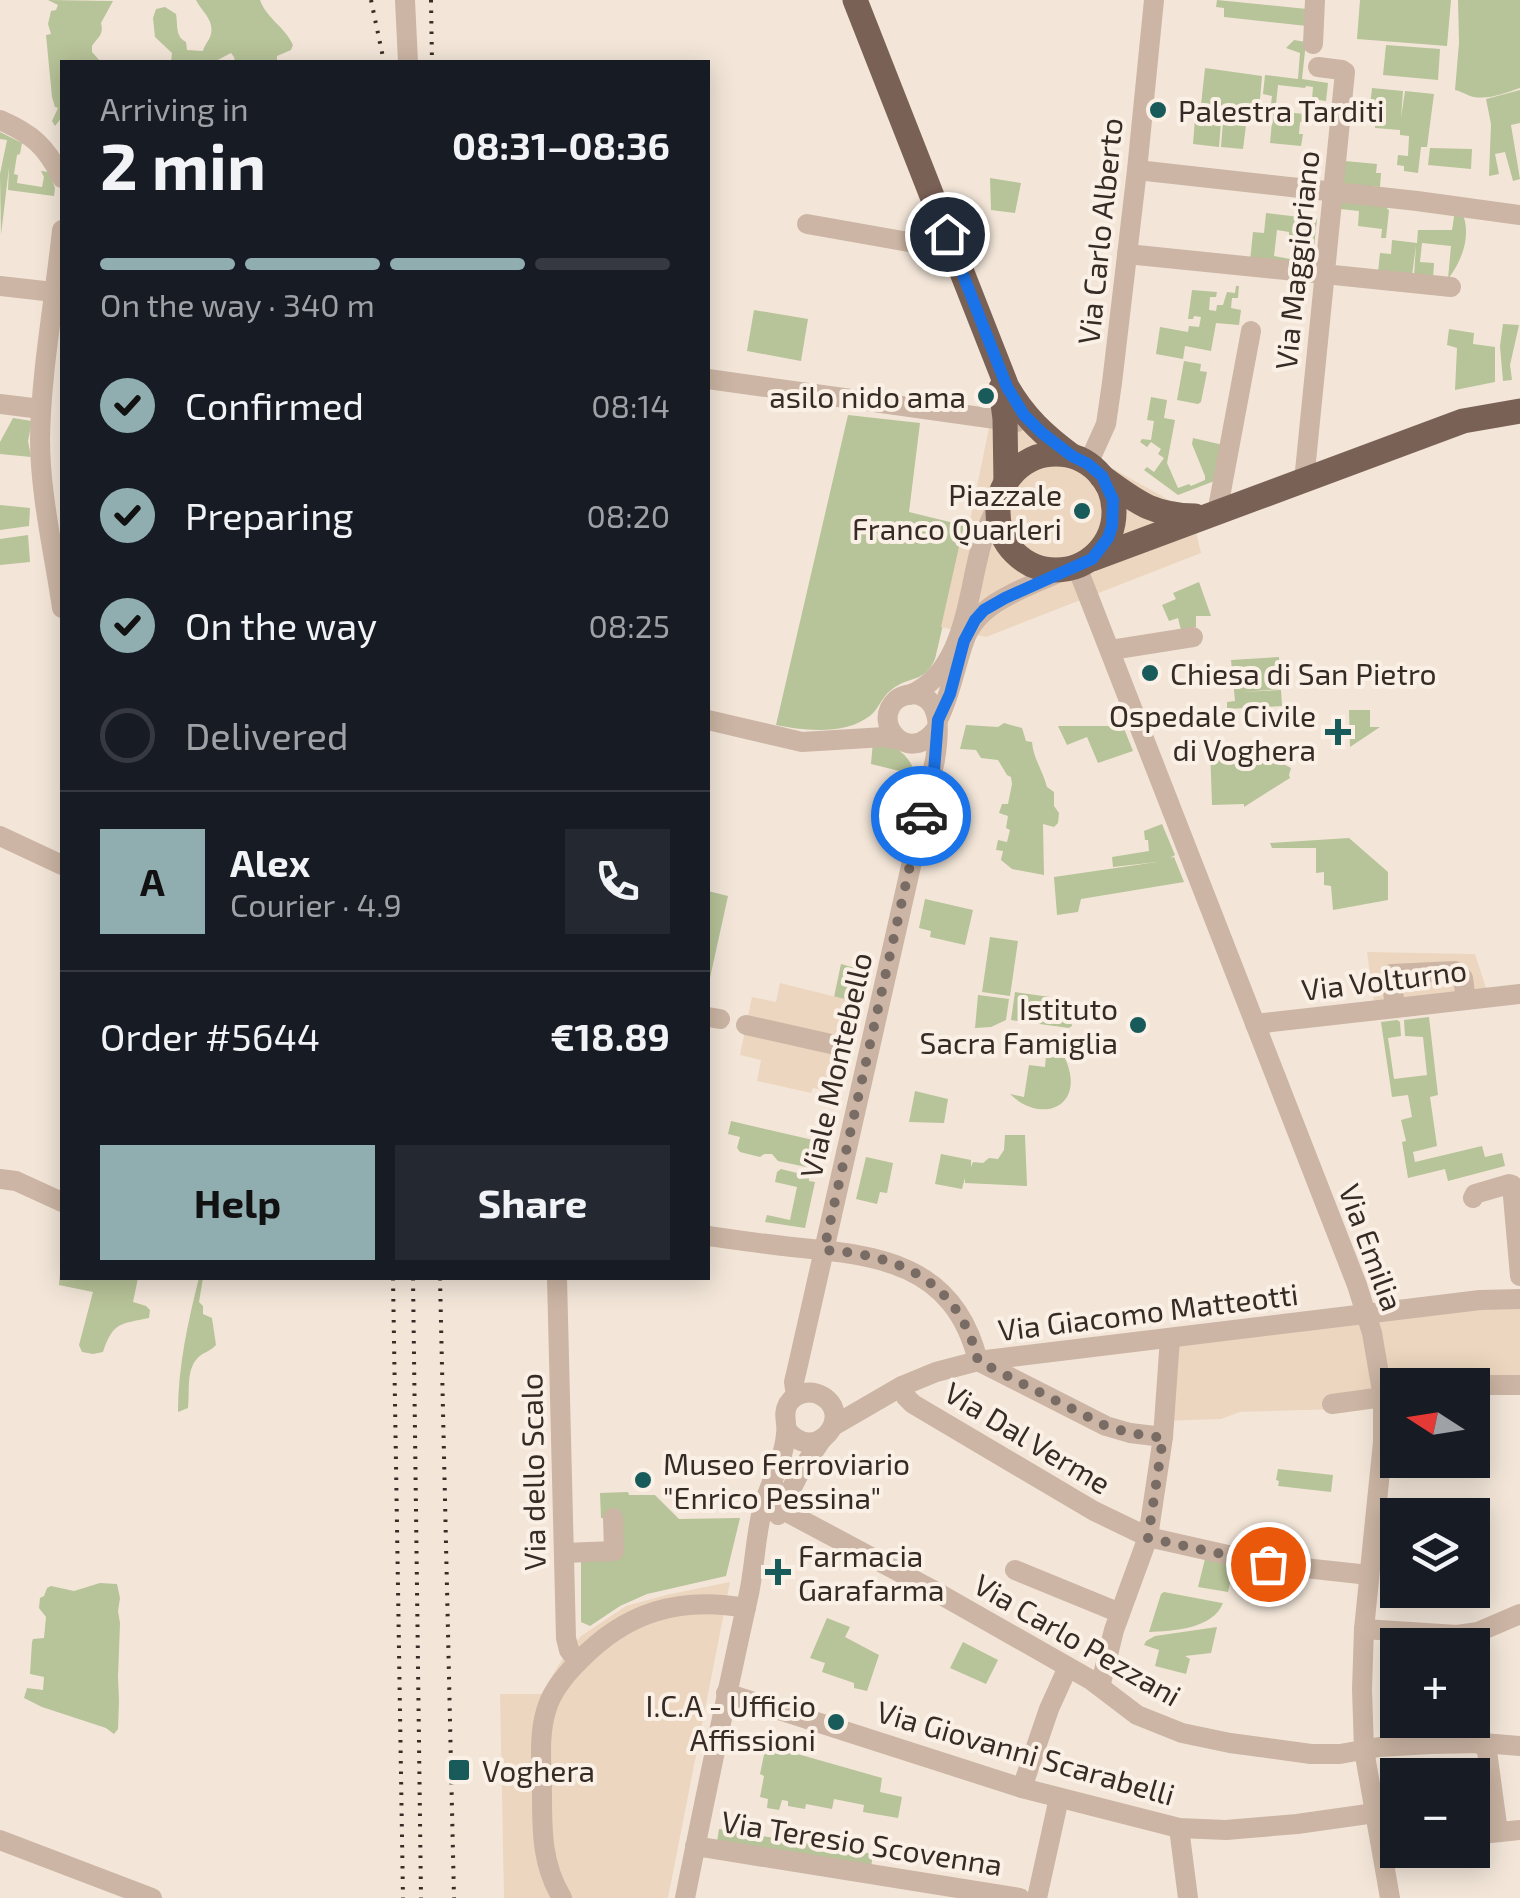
<!DOCTYPE html>
<meta charset="utf-8">
<style>
body{margin:0;font-family:"Exo 2",sans-serif;background:#242831;color:#f1f3f6;height:100vh;display:flex;flex-direction:column;font-size:38px;white-space:nowrap}
*{box-sizing:border-box;margin:0}
p{font-size:32px;color:#9ea1a6}
.icon{flex:none;width:55px;height:55px;fill:none;stroke:currentColor;stroke-width:2;stroke-linecap:round;stroke-linejoin:round}
.map{position:relative;flex:1;overflow:hidden}
.details{position:absolute;left:60px;top:60px;width:650px;height:1220px;display:flex;flex-direction:column;background:#171b24;border-radius:0px;box-shadow:0 5px 25px #0003}
.details>*{flex:none}
.needle{width:65px;rotate:282deg}
.fabs{position:absolute;left:1380px;top:1368px;display:grid;gap:20px}
.fabs a{display:grid;place-items:center;width:110px;height:110px;border-radius:0px;background:#171b24;box-shadow:0 5px 25px #0003;font-size:50px}
.pin{position:absolute;display:grid;place-items:center;width:85px;height:85px;color:#fff;margin:-42px;border:5px solid #fff;border-radius:50%;box-shadow:0 2px 10px #0007}
.courier{position:absolute;display:grid;place-items:center;width:100px;height:100px;margin:-50px;border:8px solid #1a73e8;border-radius:50%;background:#fff;color:#222;box-shadow:0 2px 12px #0007}
.headline em{font-style:normal;font-weight:700}
.headline div{display:flex;flex-direction:column-reverse}
.headline{display:flex;align-items:center;justify-content:space-between;height:170px;padding:0 40px}
h1{font-size:65px;font-weight:700;line-height:75px}
.bar{display:grid;grid-template-columns:repeat(4,1fr);gap:15px 10px;align-content:center;height:120px;padding:0 40px}
.bar i{height:12px;border-radius:8px;background:#363941}
.bar .selected{background:#90aeb0}
.bar p{grid-column:span 4}
.line{display:flex;align-items:center;gap:25px;padding:0 40px;border-top:2px solid #363941}
.line div{flex:1}
.round{display:grid;place-items:center;flex:none;width:105px;height:105px;border-radius:0px;background:#242831}
ol{padding:0 40px;list-style:none}
li{display:flex;align-items:center;gap:30px;height:110px}
li p{margin-inline-start:auto}
li .icon{padding:10px;border-radius:50%;background:#90aeb0;color:#111;stroke-width:4}
li:last-child{color:#9ea1a6}
li i{width:55px;height:55px;border:5px solid #363941;border-radius:50%}
.cta{display:flex;gap:20px;margin-top:auto;padding:20px 40px}
.cta a{flex:1;height:115px;border-radius:0px;background:#90aeb0;color:#111;font-size:40px;font-weight:700;line-height:115px;text-align:center}
.cta a+a{background:#242831;color:#f1f3f6}
.map>svg:first-child{display:block}
.green{fill:#b7c398}
.plaza{fill:#ecd6bf}
.lines{fill:none;stroke-linecap:round;stroke-linejoin:round}
.minor{stroke:#ccb5a4;stroke-width:20}
.major{stroke:#7a6156;stroke-width:25}
.rail{stroke:#372b26;stroke-width:4;stroke-dasharray:2.5 8;stroke-linecap:butt}
.done{stroke:#796c65;stroke-width:10;stroke-dasharray:0 18}
.route{stroke:#1a73e8;stroke-width:12}
.poi-dot{fill:#195a5b;stroke:#fbf0e6;stroke-width:4}
.labels{text-anchor:middle;dominant-baseline:central;stroke-width:8;stroke-linejoin:round;paint-order:stroke}
.poi-label{font-size:30px;fill:#372b26;stroke:#fbf0e6;text-anchor:start}
.street-label{font-size:30px;fill:#372b26;stroke:#fbf0e6}
</style>
<div class="map">
<svg width="1520" height="1898" viewBox="0 0 1520 1898">
<rect width="100%" height="100%" fill="#f3e6d9"/>
<g class="green">
<path d="M48 0 113 1 101 23C104 35 98 37 92 46V52L101 62H62V117L55 126 52 121 58 108 55 107 52 97 46 35 51 34 48 24 51 11 56 10 58 5Z"/>
<path d="M196 0H260C267 19 285 27 293 45L291 50 277 56V62H259L252 60 250 62H235L234 57 231 53 214 62H171L172 53 155 37 153 18 156 9 165 7 176 14C178 25 175 36 186 42L187 50 203 51C204 46 208 42 210 37 216 21 202 12 196 0Z"/>
<polygon points="1217,0 1307,9 1307,26 1224,17 1224,8 1216,7"/>
<polygon points="1360,0 1451,0 1447,46 1357,39"/>
<path d="M1458 0H1520V88C1505 93 1486 101 1470 96 1465 94 1460 91 1455 90L1459 43Z"/>
<polygon points="1294,40 1306,42 1302,79 1328,83 1326,101 1312,99 1313,87 1306,86 1305,88 1278,85 1276,104 1271,104 1272,96 1263,94 1265,75 1298,79 1300,53 1286,48"/>
<polygon points="1386,45 1440,49 1438,80 1383,75"/>
<polygon points="1205,68 1262,76 1259,111 1201,105"/>
<polygon points="1372,88 1403,91 1401,118 1405,91 1434,94 1427,147 1421,147 1418,173 1404,171 1404,166 1397,165 1398,155 1408,156 1409,136 1400,135 1400,130 1375,128 1376,117 1369,116"/>
<polygon points="1520,90 1520,123 1511,125 1520,179 1513,181 1505,152 1495,154 1499,174 1489,176 1491,124 1486,99"/>
<polygon points="1208,108 1222,109 1219,147 1193,144 1195,118 1207,119"/>
<polygon points="1224,110 1243,111 1242,117 1247,117 1243,149 1221,147"/>
<polygon points="1273,111 1316,115 1315,123 1300,122 1299,134 1303,134 1301,146 1270,143"/>
<polygon points="0,132 22,143 20,154 17,155 14,174 18,175 17,183 42,187 44,177 41,171 49,172 55,188 54,196 8,190 9,167 1,235 0,174 7,140 0,139"/>
<polygon points="1430,148 1472,149 1471,169 1428,165"/>
<polygon points="1345,161 1377,164 1376,173 1381,173 1380,187 1343,184"/>
<polygon points="990,178 1021,183 1015,213 991,210"/>
<polygon points="1341,200 1388,205 1387,209 1389,210 1386,238 1381,238 1382,229 1358,226 1359,211 1340,209"/>
<path d="M1455 211 1462 212C1472 235 1462 261 1448 279L1451 246 1422 243 1420 262 1434 263 1433 278 1414 276 1416 245 1412 276 1378 273 1380 253 1391 254 1392 240 1417 243 1418 230H1452Z"/>
<polygon points="1266,213 1317,219 1312,267 1292,265 1293,259 1305,260 1307,240 1289,238 1289,232 1277,230 1274,256 1290,259 1289,265 1250,261 1253,232 1264,233"/>
<polygon points="1236,286 1239,286 1238,298 1232,298 1231,308 1241,310 1239,325 1216,323 1211,351 1185,346 1183,359 1156,354 1160,327 1188,332 1189,326 1199,327 1201,317 1194,316 1193,319 1188,319 1192,290 1217,292 1216,297 1210,297 1209,310 1216,311 1217,305 1223,305 1227,292 1235,293"/>
<polygon points="754,310 808,319 801,361 747,351"/>
<polygon points="1503,324 1519,325 1510,365 1512,380 1503,381 1500,346"/>
<polygon points="1449,329 1474,333 1473,344 1495,347 1495,382 1455,390 1457,348 1447,345"/>
<polygon points="1184,361 1201,364 1200,371 1207,372 1201,402 1198,404 1177,400"/>
<polygon points="1151,397 1167,400 1164,418 1175,420 1167,463 1178,488 1189,484 1191,486 1205,480 1205,476 1192,444 1193,438 1223,445 1217,480 1178,495 1144,470 1147,467 1154,472 1164,458 1158,454 1161,449 1151,442 1147,447 1140,442 1142,439 1151,440 1154,421 1147,420"/>
<path d="M848 415 920 423 909 512 966 526 935 659C924 684 909 675 891 690 882 697 879 708 871 715 847 735 805 731 776 725Z"/>
<polygon points="13,418 32,421 28,441 31,457 0,454 0,442"/>
<polygon points="0,505 30,508 29,526 0,530"/>
<polygon points="28,535 30,562 0,565 0,539"/>
<polygon points="1199,582 1211,616 1196,616 1196,627 1181,630 1178,618 1169,621 1162,605 1176,599 1173,593"/>
<polygon points="1279,657 1281,689 1240,692 1281,690 1282,706 1227,709 1227,702 1235,701 1231,660"/>
<polygon points="1349,710 1370,710 1370,727 1380,727 1350,747"/>
<path d="M1004 723 1022 728 1026 741 1032 742C1033 758 1043 771 1047 787L1054 792V806L1059 813 1058 823 1054 827 1043 824 1044 875 1012 869 1001 860 1003 851 996 850 998 840 1007 842 1010 830 1006 828 1008 816 999 813 1002 804H1008L1012 784 1011 777 1007 775 998 760 981 758 976 750 960 749 966 725 998 727Z"/>
<polygon points="1058,726 1123,726 1133,751 1098,763 1087,737 1067,745"/>
<path d="M873 741C895 744 909 754 916 775L871 764Z"/>
<polygon points="1243,743 1291,768 1289,775 1290,778 1244,807 1244,804 1212,805 1210,746 1242,745"/>
<polygon points="1162,824 1175,855 1170,858 1174,857 1184,882 1081,899 1078,912 1057,915 1054,877 1157,862 1113,867 1112,857 1149,851 1148,840 1145,840 1144,831"/>
<polygon points="1349,838 1388,872 1388,900 1333,910 1331,886 1324,885 1324,872 1316,873 1316,848 1272,848 1270,843"/>
<polygon points="708,891 728,896 708,987"/>
<polygon points="925,899 973,910 965,945 930,937 931,931 919,928"/>
<polygon points="990,937 1018,941 1010,996 982,992"/>
<polygon points="841,964 855,968 855,971 862,973 856,1002 834,997"/>
<polygon points="1015,992 1050,997 1048,1018 1071,1021 1072,1026 1069,1028 1011,1020"/>
<polygon points="978,995 1009,999 1006,1020 991,1027 975,1028"/>
<polygon points="1429,1017 1438,1095 1430,1097 1437,1146 1413,1152 1415,1162 1482,1146 1485,1157 1502,1153 1505,1166 1448,1181 1445,1169 1408,1178 1402,1142 1406,1141 1401,1120 1412,1117 1408,1095 1392,1097 1381,1022 1397,1020 1400,1022 1401,1036 1388,1038 1394,1079 1427,1075 1423,1037 1405,1036 1404,1020"/>
<path d="M1024 1037C1034 1037 1046 1038 1054 1043 1061 1048 1064 1056 1067 1063 1084 1108 1040 1124 1010 1094L1024 1097 1029 1065 1045 1067 1046 1056 1008 1041Z"/>
<polygon points="915,1091 948,1099 944,1123 909,1122"/>
<polygon points="731,1121 813,1140 809,1160 812,1162 811,1168 778,1161 772,1154 764,1154 760,1157 740,1152 737,1148 740,1137 728,1134"/>
<polygon points="1005,1135 1025,1135 1027,1186 965,1183 965,1178 962,1189 935,1184 941,1154 971,1160 971,1167 973,1162 983,1163 989,1158 998,1159 1004,1150"/>
<polygon points="866,1157 893,1163 887,1193 880,1192 877,1204 856,1199"/>
<polygon points="781,1169 809,1176 809,1181 815,1182 805,1228 765,1222 767,1215 790,1220 797,1187 775,1182 777,1172"/>
<path d="M62 1250V1278H138L133 1302 146 1306 150 1310 149 1318C120 1324 113 1322 103 1352L93 1354 82 1352 79 1345 93 1292 59 1285Z"/>
<path d="M199 1278H203L199 1302 203 1306V1314L212 1318 216 1345C210 1352 202 1352 196 1360 186 1372 190 1394 188 1408L178 1412C178 1367 188 1321 199 1278Z"/>
<polygon points="1278,1469 1333,1475 1331,1492 1278,1486 1279,1481 1276,1480"/>
<polygon points="628,1492 629,1495 655,1495 679,1519 740,1518 726,1576 647,1594 620,1606 590,1626 581,1622 581,1555 616,1554 615,1519 601,1518 600,1493"/>
<polygon points="1205,1559 1234,1565 1228,1592 1198,1587"/>
<polygon points="100,1583 117,1584 120,1598 118,1611 120,1623 118,1677 119,1701 118,1729 114,1734 106,1728 42,1707 24,1698 27,1688 43,1690 44,1677 30,1674 32,1642 33,1639 44,1638 46,1617 39,1608 40,1598 44,1596 47,1588 51,1586 74,1591"/>
<path d="M1164 1592 1222 1603H1223C1213 1629 1173 1631 1149 1632L1161 1594Z"/>
<polygon points="827,1618 850,1627 845,1637 879,1655 867,1691 854,1688 854,1683 822,1672 825,1663 810,1658"/>
<polygon points="1217,1627 1211,1653 1185,1656 1190,1659 1186,1674 1155,1666 1159,1650 1144,1645 1146,1641 1155,1636"/>
<polygon points="963,1642 998,1660 986,1684 950,1668"/>
<polygon points="766,1745 882,1778 880,1792 902,1797 898,1818 863,1812 864,1805 834,1799 832,1809 806,1804 805,1809 788,1806 788,1801 782,1800 779,1810 767,1808 768,1799 760,1797 764,1776 760,1774"/>
<polygon points="719,1829 873,1854 871,1868 717,1842"/>
</g>
<g class="plaza">
<polygon points="1018,395 1081,451 1169,500 1190,505 1201,553 986,637 941,627 965,520 970,520 989,428 991,399"/>
<polygon points="1367,952 1475,954 1489,997 1375,1011"/>
<polygon points="780,983 861,1003 841,1094 813,1088 811,1093 757,1081 761,1060 740,1055 752,997 776,1002"/>
<polygon points="1520,1299 1520,1392 1472,1385 1398,1385 1397,1404 1374,1408 1240,1412 1221,1419 1164,1421 1170,1338"/>
<polygon points="730,1582 668,1898 504,1898 500,1694 541,1694 563,1658 581,1636 626,1606 666,1595"/>
</g>
<g class="lines">
<g class="minor">
<polyline points="405,0 408,62"/>
<polyline points="1313,44 1315,0"/>
<path d="M0 120C32 134 46 146 62 178"/>
<polyline points="1137,170 1417,201 1520,215"/>
<polyline points="807,224 920,244 947,234"/>
<path d="M62 230C55 298 41 371 40 439 40 494 54 553 62 608"/>
<polyline points="1127,254 1451,287"/>
<polyline points="0,286 62,293"/>
<polyline points="708,379 1017,422"/>
<polyline points="0,404 41,409"/>
<polyline points="1088,464 1106,424 1112,383 1137,170 1154,0"/>
<polyline points="1304,481 1345,72 1342,70 1318,67"/>
<polyline points="1217,513 1251,331"/>
<polyline points="1077,567 1357,1285 1372,1333 1383,1397 1383,1442 1364,1629 1362,1689 1364,1750 1390,1898"/>
<polyline points="1111,650 1193,637"/>
<path d="M909 695C967 672 967 590 983 539 987 527 993 515 998 503"/>
<polyline points="708,720 802,742 885,737 899,740"/>
<path d="M938 720C951 694 955 666 965 639 979 600 1030 587 1064 570"/>
<polyline points="0,836 62,865"/>
<polyline points="1395,1008 1391,974 1455,971 1463,978 1466,1000"/>
<polyline points="708,1017 720,1019"/>
<polyline points="1255,1024 1520,994"/>
<polyline points="746,1025 831,1044"/>
<polyline points="0,1179 16,1181 62,1202"/>
<polyline points="1473,1198 1475,1194 1509,1184 1512,1185 1520,1276"/>
<path d="M708 1236C736 1240 763 1244 792 1247 878 1255 954 1263 978 1361L1106 1426 1130 1433 1163 1437"/>
<polyline points="557,1278 566,1638 569,1650 578,1662"/>
<polyline points="1458,1385 1520,1385"/>
<polyline points="902,1386 906,1397 913,1404 1094,1511 1148,1537 1268,1564 1369,1575"/>
<path d="M796 1396 794 1382 798 1365 935 760C938 740 944 702 919 695 912 693 902 695 896 700 870 724 910 766 936 729"/>
<polyline points="1332,1404 1398,1395"/>
<polyline points="833,1426 902,1386 936,1372 978,1361 1480,1300 1520,1299"/>
<polyline points="772,1481 781,1509 931,1589 1091,1680 1137,1715 1182,1733 1230,1743 1311,1754 1340,1754 1379,1747 1431,1744 1483,1743 1520,1746"/>
<polyline points="778,1515 800,1472 822,1439"/>
<polyline points="564,1553 614,1551 613,1518"/>
<polyline points="1015,1570 1120,1613"/>
<polyline points="1364,1629 1457,1635 1478,1632 1520,1614"/>
<polyline points="1472,1657 1477,1690 1478,1737 1487,1751 1498,1832"/>
<polyline points="1098,1685 1102,1679 1114,1630 1148,1537 1163,1437 1170,1338"/>
<polyline points="726,1693 1022,1788 1179,1828 1226,1830 1297,1824 1375,1813"/>
<polyline points="1022,1788 1049,1709 1068,1667"/>
<polyline points="1179,1828 1188,1898"/>
<polyline points="1472,1835 1520,1830"/>
<polyline points="0,1840 152,1898"/>
<polyline points="695,1846 1020,1898"/>
<path d="M562 1898C542 1865 542 1832 542 1795 542 1768 538 1737 546 1711 551 1692 565 1675 579 1661 626 1612 679 1596 746 1608"/>
<path d="M685 1898C705 1798 726 1697 748 1598 755 1568 755 1536 763 1507 770 1483 784 1459 786 1434 788 1423 782 1415 788 1404 795 1393 810 1389 822 1396 855 1415 816 1466 787 1430"/>
<polyline points="1037,1898 1059,1798"/>
</g>
<g class="major">
<path d="M855 0 1007 387C1024 417 1045 436 1072 456"/>
<polyline points="1001,388 1005,419 1006,483"/>
<circle cx="1056" cy="512" r="58"/>
<path d="M1102 477C1137 502 1151 515 1195 516"/>
<polyline points="1092,559 1463,421 1520,411"/>
</g>
<g class="rail">
<polyline points="371,0 384,62"/>
<polyline points="431,0 432,62"/>
<polyline points="393,1278 403,1898"/>
<polyline points="413,1278 421,1898"/>
<polyline points="440,1278 454,1898"/>
</g>
</g>
<g class="lines">
<path class="done" d="M921 816 824 1250C900 1255 959 1281 978 1361L1106 1426 1130 1433 1163 1438 1148 1538 1268 1564"/>
<polyline class="route" points="921,816 934,771 938,720 950,694 964,641 975,620 984,610 1005,598 1092,559 1108,538 1112,526 1113,500 1102,476 1088,464 1072,456 1042,433 1024,415 1007,387 947,234"/>
</g>
<g class="poi-dot">
<circle cx="1158" cy="110" r="10"/>
<circle cx="986" cy="396" r="10"/>
<circle cx="1082" cy="511" r="10"/>
<circle cx="1150" cy="673" r="10"/>
<path d="M1333 717h10v10h10v10h-10v10h-10v-10h-10v-10h10z"/>
<circle cx="1138" cy="1025" r="10"/>
<circle cx="643" cy="1480" r="10"/>
<path d="M773 1557h10v10h10v10h-10v10h-10v-10h-10v-10h10z"/>
<circle cx="836" cy="1722" r="10"/>
<rect x="447" y="1758" width="24" height="24" rx="5"/>
</g>
<g class="labels">
<g class="poi-label">
<text x="1178" y="110">Palestra Tarditi</text>
<text x="966" y="396" text-anchor="end">asilo nido ama</text>
<text x="1062" y="494" text-anchor="end">Piazzale<tspan x="1062" dy="34">Franco Quarleri</tspan></text>
<text x="1170" y="673">Chiesa di San Pietro</text>
<text x="1316" y="715" text-anchor="end">Ospedale Civile<tspan x="1316" dy="34">di Voghera</tspan></text>
<text x="1118" y="1008" text-anchor="end">Istituto<tspan x="1118" dy="34">Sacra Famiglia</tspan></text>
<text x="663" y="1463">Museo Ferroviario<tspan x="663" dy="34">"Enrico Pessina"</tspan></text>
<text x="798" y="1555">Farmacia<tspan x="798" dy="34">Garafarma</tspan></text>
<text x="816" y="1705" text-anchor="end">I.C.A - Ufficio<tspan x="816" dy="34">Affissioni</tspan></text>
<text x="482" y="1770">Voghera</text>
</g>
<g class="street-label">
<text transform="translate(1099 231) rotate(-84)">Via Carlo Alberto</text>
<text transform="translate(1296 260) rotate(-84)">Via Maggioriano</text>
<text transform="translate(1384 979) rotate(-7)">Via Volturno</text>
<text transform="translate(835 1065) rotate(-77)">Viale Montebello</text>
<text transform="translate(1372 1247) rotate(70)">Via Emilia</text>
<text transform="translate(1148 1311) rotate(-7)">Via Giacomo Matteotti</text>
<text transform="translate(1028 1437) rotate(31)">Via Dal Verme</text>
<text transform="translate(532 1472) rotate(-91)">Via dello Scalo</text>
<text transform="translate(1078 1639) rotate(30)">Via Carlo Pezzani</text>
<text transform="translate(1026 1752) rotate(16)">Via Giovanni Scarabelli</text>
<text transform="translate(862 1842) rotate(9)">Via Teresio Scovenna</text>
</g>
</g>
</svg>
<div class="fabs">
<a><svg class="needle" viewBox="-14 -14 28 28"><path d="M0-13l5 13h-10z" fill="#e53935"/><path d="M0 13l5-13h-10z" fill="#9ea1a6"/></svg></a>
<a><svg class="icon" aria-label="layers" viewBox="0 0 24 24"><path d="M12 4l9 5-9 5-9-5zM3 14l9 5 9-5"/></svg></a>
<a>+</a>
<a>−</a>
</div>
<div class="pin" style="left:1268px;top:1564px;background:#ea580c"><svg class="icon" aria-label="bag" viewBox="0 0 24 24"><path d="M5 8h14l-1 12H6zM9 8a3 3 0 0 1 6 0"/></svg></div>
<div class="pin" style="left:947px;top:234px;background:#1f2937"><svg class="icon" aria-label="home" viewBox="0 0 24 24"><path d="M3 11l9-7 9 7M6 9v11h12V9"/></svg></div>
<div class="courier" style="left:921px;top:816px"><svg class="icon" aria-label="car" viewBox="0 0 24 24"><path d="M5 17H2v-5l4-1 3-4h7l3 4 3 1v5h-3M9 17h6M6 11h13"/><circle cx="7" cy="17" r="2"/><circle cx="17" cy="17" r="2"/></svg></div>
<section class="details">
<div class="headline"><div><h1>2 min</h1><p>Arriving in</p></div><em>08:31–08:36</em></div>
<div class="bar"><i class="selected"></i><i class="selected"></i><i class="selected"></i><i></i><p>On the way · 340 m</p></div>
<ol>
<li><svg class="icon" aria-label="check" viewBox="0 0 24 24"><path d="M5 12l5 5 9-10"/></svg>Confirmed<p>08:14</p></li>
<li><svg class="icon" aria-label="check" viewBox="0 0 24 24"><path d="M5 12l5 5 9-10"/></svg>Preparing<p>08:20</p></li>
<li><svg class="icon" aria-label="check" viewBox="0 0 24 24"><path d="M5 12l5 5 9-10"/></svg>On the way<p>08:25</p></li>
<li><i></i>Delivered</li>
</ol>
<div class="line" style="height:180px"><b class="round" style="background:#90aeb0;color:#111">A</b><div><b>Alex</b><p>Courier · 4.9</p></div><a class="round"><svg class="icon" aria-label="phone" viewBox="0 0 24 24"><path d="M5 4h4l2 5-3 2q2 4 5 5l2-3 5 2v4C11 20 4 13 5 4z"/></svg></a></div>
<div class="line" style="height:130px"><div>Order #5644</div><b>€18.89</b></div>
<div class="cta"><a>Help</a><a>Share</a></div>
</section>
</div>
